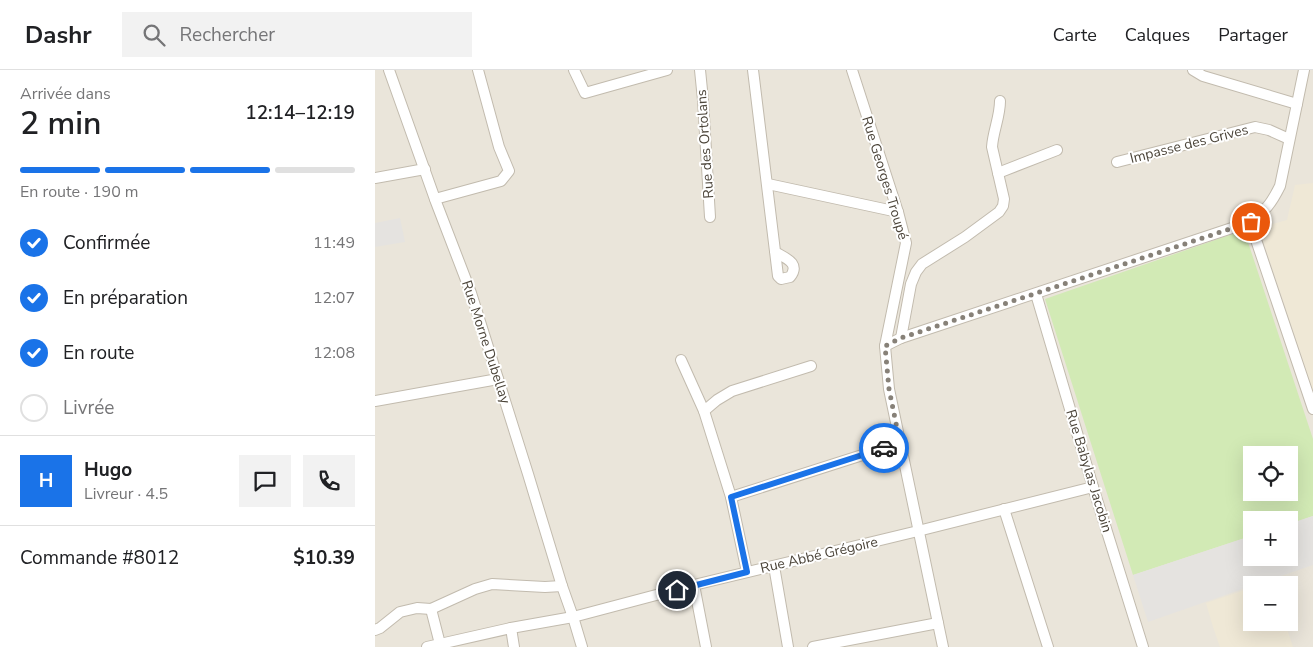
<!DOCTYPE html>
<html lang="fr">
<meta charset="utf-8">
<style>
body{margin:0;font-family:"Nunito Sans",sans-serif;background:#f2f2f2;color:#202124;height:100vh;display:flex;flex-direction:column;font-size:19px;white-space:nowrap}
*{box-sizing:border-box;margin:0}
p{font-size:16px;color:#757577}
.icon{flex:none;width:28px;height:28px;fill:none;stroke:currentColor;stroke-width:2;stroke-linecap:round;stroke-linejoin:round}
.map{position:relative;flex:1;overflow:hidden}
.panel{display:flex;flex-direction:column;background:#fff;width:375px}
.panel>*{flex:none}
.buttons{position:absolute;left:868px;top:376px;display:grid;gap:10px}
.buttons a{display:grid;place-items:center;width:55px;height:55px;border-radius:0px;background:#fff;box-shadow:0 5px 20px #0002;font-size:25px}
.pin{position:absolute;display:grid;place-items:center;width:42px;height:42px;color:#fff;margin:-21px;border:2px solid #fff;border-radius:50%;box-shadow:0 1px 5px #0007}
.courier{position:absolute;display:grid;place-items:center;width:50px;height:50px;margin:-25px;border:4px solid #1a73e8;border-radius:50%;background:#fff;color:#222;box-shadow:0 1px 6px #0007}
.overview em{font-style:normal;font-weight:600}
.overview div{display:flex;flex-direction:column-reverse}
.overview{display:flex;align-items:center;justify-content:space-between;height:85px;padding:0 20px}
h1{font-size:32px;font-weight:600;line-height:38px}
.bar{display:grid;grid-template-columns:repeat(4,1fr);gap:8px 5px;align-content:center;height:60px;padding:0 20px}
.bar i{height:6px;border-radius:4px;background:#e0e0e0}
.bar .on{background:#1a73e8}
.bar p{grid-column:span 4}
.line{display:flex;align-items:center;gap:12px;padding:0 20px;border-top:1px solid #e0e0e0}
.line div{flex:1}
.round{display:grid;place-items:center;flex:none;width:52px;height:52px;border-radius:0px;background:#f2f2f2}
ol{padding:0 20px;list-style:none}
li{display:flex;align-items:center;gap:15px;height:55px}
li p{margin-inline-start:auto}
li .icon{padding:5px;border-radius:50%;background:#1a73e8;color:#fff;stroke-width:4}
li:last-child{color:#757577}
li i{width:28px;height:28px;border:2px solid #e0e0e0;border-radius:50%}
header{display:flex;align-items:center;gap:30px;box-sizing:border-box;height:70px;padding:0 25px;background:#fff;border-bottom:1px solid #e0e0e0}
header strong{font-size:24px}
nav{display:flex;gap:28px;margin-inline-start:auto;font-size:18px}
.search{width:350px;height:45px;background:#f2f2f2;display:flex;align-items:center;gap:12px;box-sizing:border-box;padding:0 18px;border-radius:0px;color:#757577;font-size:19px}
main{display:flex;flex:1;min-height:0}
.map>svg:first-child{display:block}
.residential{fill:#eae5da;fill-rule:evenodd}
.education{fill:#efe8d6}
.green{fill:#d2eab5;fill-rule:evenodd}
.parking{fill:#e5e3e0}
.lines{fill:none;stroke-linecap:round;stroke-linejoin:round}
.street-casing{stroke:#c2bbae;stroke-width:12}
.street{stroke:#fff;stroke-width:10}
.done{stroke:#878178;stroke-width:5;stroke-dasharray:0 9}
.route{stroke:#1a73e8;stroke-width:6}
.labels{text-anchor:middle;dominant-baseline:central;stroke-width:4;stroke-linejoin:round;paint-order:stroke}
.street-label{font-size:14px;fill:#4b4439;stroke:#fff}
</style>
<header>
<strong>Dashr</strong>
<div class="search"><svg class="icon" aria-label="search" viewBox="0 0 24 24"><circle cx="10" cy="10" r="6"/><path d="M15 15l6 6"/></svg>Rechercher</div>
<nav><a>Carte</a><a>Calques</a><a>Partager</a></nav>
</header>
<main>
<section class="panel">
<div class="overview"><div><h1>2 min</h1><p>Arrivée dans</p></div><em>12:14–12:19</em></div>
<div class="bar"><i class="on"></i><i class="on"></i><i class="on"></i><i></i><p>En route · 190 m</p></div>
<ol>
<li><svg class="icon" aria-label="check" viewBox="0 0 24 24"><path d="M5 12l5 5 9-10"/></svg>Confirmée<p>11:49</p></li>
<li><svg class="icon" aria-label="check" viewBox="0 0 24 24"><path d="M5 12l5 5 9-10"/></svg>En préparation<p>12:07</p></li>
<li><svg class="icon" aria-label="check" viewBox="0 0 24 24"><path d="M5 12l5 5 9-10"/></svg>En route<p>12:08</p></li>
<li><i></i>Livrée</li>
</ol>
<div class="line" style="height:90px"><b class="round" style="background:#1a73e8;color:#fff">H</b><div><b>Hugo</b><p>Livreur · 4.5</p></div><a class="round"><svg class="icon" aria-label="chat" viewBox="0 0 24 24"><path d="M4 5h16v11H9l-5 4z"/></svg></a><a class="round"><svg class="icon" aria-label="phone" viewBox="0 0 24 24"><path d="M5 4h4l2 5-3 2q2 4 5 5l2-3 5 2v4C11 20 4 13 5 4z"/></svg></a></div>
<div class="line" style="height:65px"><div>Commande #8012</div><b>$10.39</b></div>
</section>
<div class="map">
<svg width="938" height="577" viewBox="0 0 938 577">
<rect width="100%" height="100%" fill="#f6f3ec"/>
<path class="residential" d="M0 0H938V577H0ZM876 385H914V422H876ZM876 450H914V488H876ZM876 515H914V552H876Z"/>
<g class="education">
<polygon points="938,113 938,321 884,158 912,150 920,115"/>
<polygon points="876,518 876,552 910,553 918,577 845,577 838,557 831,533"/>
</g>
<path class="green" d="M869 160 938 369V446L914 454V450H876V466L758 505 670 229ZM876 385H914V422H876Z"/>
<g class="parking">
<polygon points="25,148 30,172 0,177 0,153"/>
<polygon points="938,446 938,495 880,515 876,515 876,516 773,552 758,505 876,466 876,488 914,488 914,454"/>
</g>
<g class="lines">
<defs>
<g id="street">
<polyline points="14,0 61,132 96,223 153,404 187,516 198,547 207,577"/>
<polyline points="199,0 210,23 292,0"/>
<polyline points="325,0 328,30 335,147"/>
<path d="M378 0 403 206 406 209 415 207C426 193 410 188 400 182"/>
<polyline points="477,0 523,142 531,173 510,276 514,319 568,577"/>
<polyline points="818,0 828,6 922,34"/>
<polyline points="742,92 880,57 894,60 914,69"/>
<polyline points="623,103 682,80"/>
<polyline points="0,108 50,99"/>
<polyline points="393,114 523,142"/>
<polyline points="60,129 126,111 134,101 124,77 103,0"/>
<polyline points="875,152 938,339"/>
<polyline points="661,224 718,417 768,577"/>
<path d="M526 268 536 214 541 202 547 194 590 167 624 142 628 136 629 129 617 77C618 61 625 47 625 31"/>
<path d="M510 276 526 268 875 152C891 140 896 134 905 116L929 0"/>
<polyline points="306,290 329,341 356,427 372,502"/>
<polyline points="0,331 123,309"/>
<polyline points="329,341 342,330 357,321 436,296"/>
<polyline points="356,427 525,373"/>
<polyline points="629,439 673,577"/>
<polyline points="399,496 413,577"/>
<polyline points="319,515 331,577"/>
<polyline points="56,539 65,574"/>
<polyline points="136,558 139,577"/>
<polyline points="0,560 5,558 25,542 42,538 56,539 100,519 117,514 170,517 187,516"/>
<polyline points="52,577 136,558 198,547 319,515 543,461 718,417"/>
<polyline points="438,577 563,553"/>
</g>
</defs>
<use href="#street" class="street-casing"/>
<use href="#street" class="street"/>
</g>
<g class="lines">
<polyline class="done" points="509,378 525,373 514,319 510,276 526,268 876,152"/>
<polyline class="route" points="302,520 372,502 356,427 509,378"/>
</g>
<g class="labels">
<g class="street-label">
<text transform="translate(330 74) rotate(-94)">Rue des Ortolans</text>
<text transform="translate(814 74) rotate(-14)">Impasse des Grives</text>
<text transform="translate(510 108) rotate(73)">Rue Georges Troupé</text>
<text transform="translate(111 272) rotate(72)">Rue Morne Dubellay</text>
<text transform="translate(714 401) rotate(73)">Rue Babylas Jacobin</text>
<text transform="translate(444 485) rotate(-13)">Rue Abbé Grégoire</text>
</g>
</g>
</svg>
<div class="buttons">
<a><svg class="icon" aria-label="locate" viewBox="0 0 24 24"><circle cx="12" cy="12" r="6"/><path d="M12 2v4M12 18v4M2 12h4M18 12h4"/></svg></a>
<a>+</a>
<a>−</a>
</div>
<div class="pin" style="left:876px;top:152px;background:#ea580c"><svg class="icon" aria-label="bag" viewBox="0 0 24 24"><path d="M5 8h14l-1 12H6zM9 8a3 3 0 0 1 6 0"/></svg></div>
<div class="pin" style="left:302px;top:520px;background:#1f2937"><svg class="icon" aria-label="home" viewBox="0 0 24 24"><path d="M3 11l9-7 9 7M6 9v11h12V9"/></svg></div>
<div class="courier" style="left:509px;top:378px"><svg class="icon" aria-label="car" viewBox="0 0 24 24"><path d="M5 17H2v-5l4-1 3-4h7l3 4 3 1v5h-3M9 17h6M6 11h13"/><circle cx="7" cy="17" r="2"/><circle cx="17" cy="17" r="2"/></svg></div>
</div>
</main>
